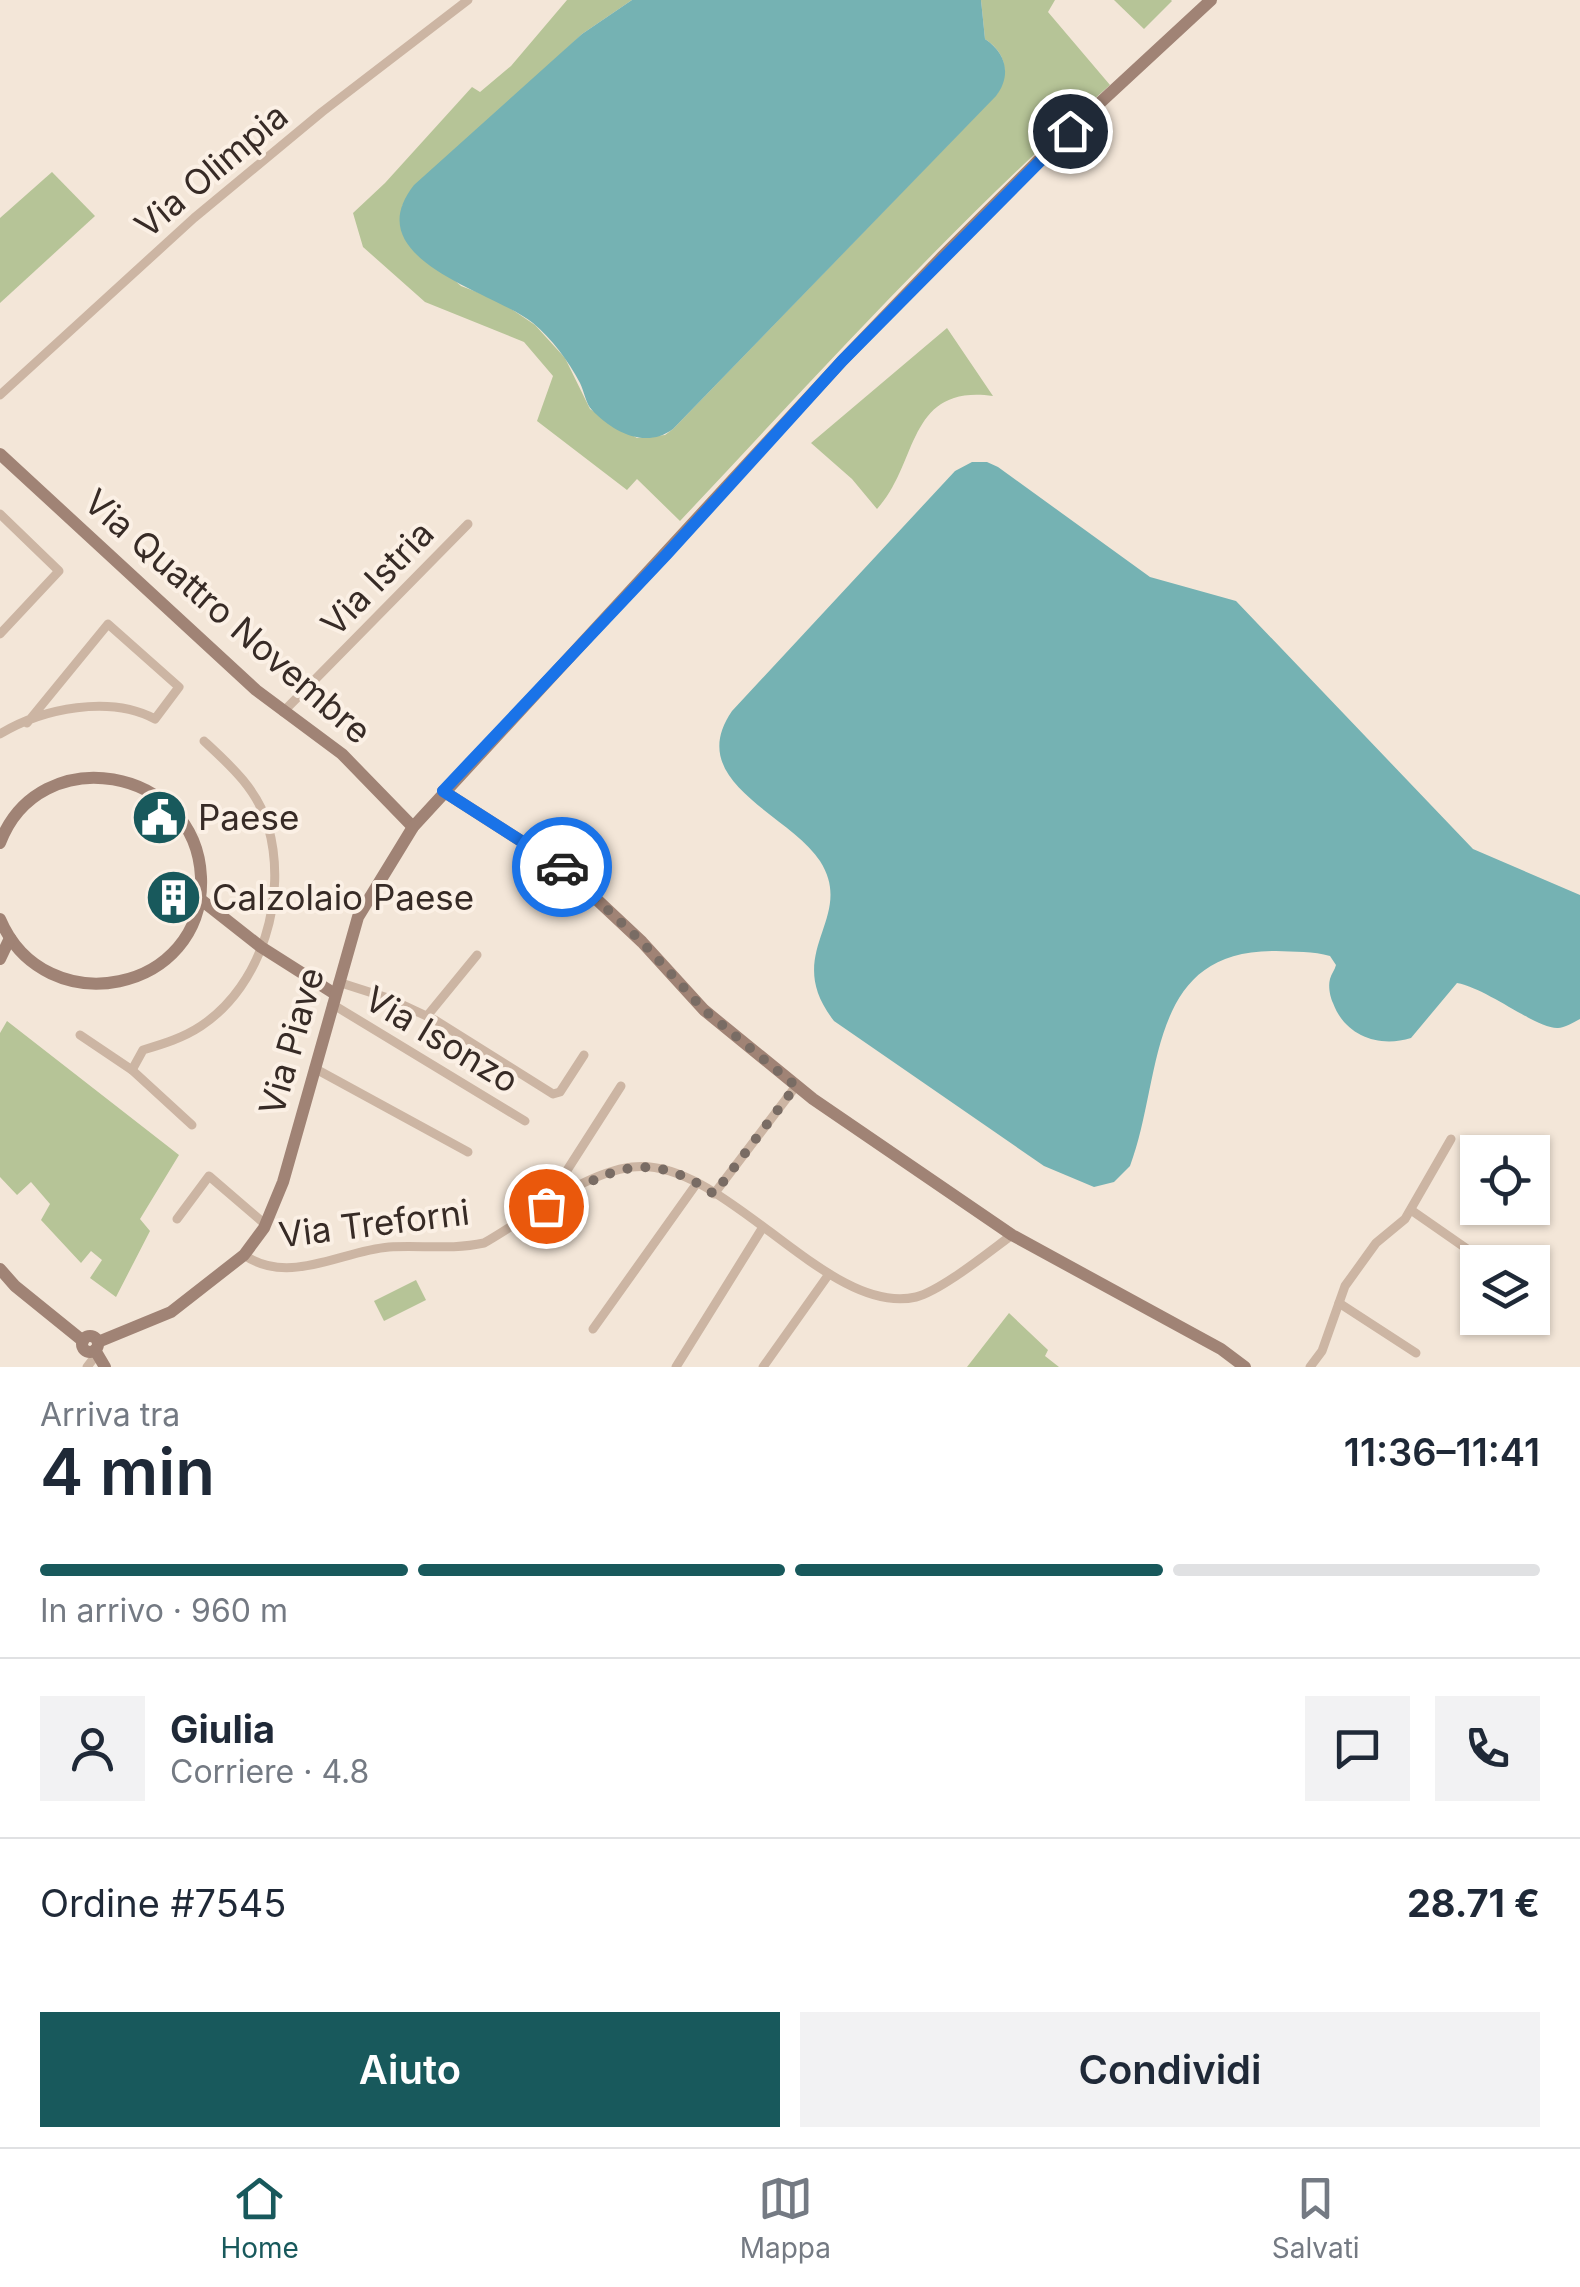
<!DOCTYPE html>
<html lang="it">
<meta charset="utf-8">
<style>
body{margin:0;font-family:Inter,sans-serif;background:#f2f2f3;color:#1f2937;height:100vh;display:flex;flex-direction:column;font-size:38px;white-space:nowrap}
*{box-sizing:border-box;margin:0}
p{font-size:32px;color:#747a83}
.icon{flex:none;width:55px;height:55px;fill:none;stroke:currentColor;stroke-width:2;stroke-linecap:round;stroke-linejoin:round}
.map{position:relative;height:1367px;overflow:hidden}
.details{display:flex;flex-direction:column;background:#fff;flex:1}
.details>*{flex:none}
.fabs{position:absolute;left:1460px;top:1135px;display:grid;gap:20px}
.fabs a{display:grid;place-items:center;width:90px;height:90px;border-radius:0px;background:#fff;box-shadow:0 2px 8px #0004;font-size:50px}
.pin{position:absolute;display:grid;place-items:center;width:85px;height:85px;color:#fff;margin:-42px;border:5px solid #fff;border-radius:50%;box-shadow:0 2px 10px #0007}
.courier{position:absolute;display:grid;place-items:center;width:100px;height:100px;margin:-50px;border:8px solid #1a73e8;border-radius:50%;background:#fff;color:#222;box-shadow:0 2px 12px #0007}
.headline em{font-style:normal;font-weight:600}
.headline div{display:flex;flex-direction:column-reverse}
.headline{display:flex;align-items:center;justify-content:space-between;height:170px;padding:0 40px}
h1{font-size:65px;font-weight:600;line-height:75px}
.bar{display:grid;grid-template-columns:repeat(4,1fr);gap:15px 10px;align-content:center;height:120px;padding:0 40px}
.bar i{height:12px;border-radius:8px;background:#e0e1e3}
.bar .active{background:#18595c}
.bar p{grid-column:span 4}
.line{display:flex;align-items:center;gap:25px;padding:0 40px;border-top:2px solid #e0e1e3}
.line div{flex:1}
.round{display:grid;place-items:center;flex:none;width:105px;height:105px;border-radius:0px;background:#f2f2f3}
.primary-button{display:flex;gap:20px;margin-top:auto;padding:20px 40px}
.primary-button a{flex:1;height:115px;border-radius:0px;background:#18595c;color:#fff;font-size:40px;font-weight:600;line-height:115px;text-align:center}
.primary-button a+a{background:#f2f2f3;color:#1f2937}
.tab-bar{display:flex;justify-content:space-around;align-items:center;height:140px;border-top:2px solid #e0e1e3;background:#fff;font-size:28px;color:#747a83}
.tab-bar a{display:grid;justify-items:center;gap:5px}
.tab-bar .active{color:#18595c}
.map>svg:first-child{display:block}
.green{fill:#b6c497}
.water{fill:#75b2b3}
.lines{fill:none;stroke-linecap:round;stroke-linejoin:round}
.street{stroke:#ccb5a3;stroke-width:9}
.secondary{stroke:#a08375;stroke-width:12}
.done{stroke:#796c64;stroke-width:10;stroke-dasharray:0 18}
.route{stroke:#1a73e8;stroke-width:12}
.labels{text-anchor:middle;dominant-baseline:central;stroke-width:8;stroke-linejoin:round;paint-order:stroke}
.street-label{font-size:35px;fill:#372b26;stroke:#fbf0e5}
.poi-label{font-size:35px;fill:#372b26;stroke:#fbf0e5;text-anchor:start}
</style>
<div class="map">
<svg width="1580" height="1367" viewBox="0 0 1580 1367">
<rect width="100%" height="100%" fill="#f3e6d8"/>
<g class="green">
<path d="M567 0H632L582 34 402 206V233L461 286 498 300 535 325 565 358 590 409 637 438 665 435 673 429 997 94C1010 72 1006 53 985 39L981 0H1055L1048 12 1110 85C957 220 820 372 680 521L637 479 627 490 537 421 553 376 524 342 425 302 363 247 353 213 385 183 472 87 480 92 511 66Z"/>
<polygon points="1114,0 1171,0 1172,1 1144,29"/>
<polygon points="52,172 95,216 0,303 0,218"/>
<path d="M947 328 993 396C906 384 919 464 877 509L852 479 811 443Z"/>
<polygon points="7,1021 179,1155 140,1219 150,1231 116,1297 90,1278 102,1260 91,1251 81,1263 41,1220 50,1204 31,1182 17,1195 0,1177 0,1033"/>
<polygon points="416,1280 426,1300 384,1321 374,1301"/>
<polygon points="1009,1313 1048,1350 1045,1356 1059,1367 967,1367"/>
</g>
<g class="water">
<path d="M632 0H981L985 39C1006 53 1012 75 996 96L673 429C646 449 614 433 592 410 586 404 584 391 580 383 568 360 552 339 533 323 493 291 355 260 414 185L582 34Z"/>
<path d="M972 462H987L998 467 1150 577 1236 601 1473 849 1580 895V1019C1574 1022 1564 1028 1558 1028 1536 1029 1489 989 1457 983L1411 1038C1379 1048 1345 1036 1333 1003 1330 997 1328 986 1330 979 1331 974 1335 970 1336 965L1330 956C1314 951 1294 952 1276 951 1145 949 1163 1079 1130 1166L1114 1182 1094 1187 1044 1166 834 1021C780 952 857 919 820 861 790 814 683 782 732 711L955 471Z"/>
</g>
<g class="lines">
<g class="street">
<polyline points="0,395 194,218 322,112 468,0"/>
<polyline points="0,514 59,571 0,634"/>
<polyline points="283,712 468,524"/>
<path d="M0 734C43 708 110 695 155 719L179 687 108 624 27 723"/>
<polyline points="338,982 388,998 435,1020 553,1094 560,1092 584,1055"/>
<polyline points="332,1004 525,1121"/>
<polyline points="427,1016 477,955"/>
<path d="M80 1035 132 1070 143 1050C163 1044 183 1038 201 1026 263 985 288 895 268 826 258 790 230 765 204 741"/>
<polyline points="314,1068 468,1152"/>
<polyline points="132,1070 192,1125"/>
<polyline points="568,1194 562,1184 564,1175 621,1086"/>
<polyline points="714,1194 796,1086"/>
<polyline points="1411,1210 1480,1258"/>
<polyline points="177,1219 209,1176 266,1225"/>
<path d="M244 1255C289 1286 341 1251 389 1247 421 1245 452 1250 484 1243 528 1218 583 1173 632 1167 723 1155 827 1318 916 1297 941 1291 990 1251 1012 1235"/>
<polyline points="1339,1303 1416,1353"/>
<polyline points="593,1329 697,1183"/>
<polyline points="87,1367 97,1354"/>
<polyline points="676,1367 763,1227"/>
<polyline points="763,1367 829,1274"/>
<polyline points="1310,1367 1322,1351 1345,1286 1376,1243 1405,1219 1451,1139"/>
</g>
<g class="secondary">
<polyline points="0,454 256,690 342,754 413,827"/>
<polyline points="443,791 562,867 642,942 704,1010 813,1099 1012,1235 1221,1349 1245,1367"/>
<path d="M0 843C39 739 196 766 201 877 206 993 45 1025 0 919"/>
<polyline points="200,899 261,947 335,994"/>
<polyline points="0,959 10,938"/>
<polyline points="0,1269 15,1286 83,1341"/>
<circle cx="90" cy="1344" r="8"/>
<polyline points="98,1342 171,1312 244,1255 264,1228 283,1182 358,917 413,827 842,361 942,257 1050,149 1211,0"/>
<polyline points="95,1350 105,1367"/>
</g>
</g>
<g class="lines">
<path class="done" d="M546 1206C610 1169 647 1147 714 1194L796 1086 704 1010 642 942 562 867"/>
<polyline class="route" points="562,867 443,791 667,554 842,361 1070,131"/>
</g>
<defs>
<symbol id="civic-disc" viewBox="-11 -11 22 22"><circle r="9.5" fill="#18595c" stroke="#fbf0e5"/><path d="M-.6-6.5H3V-4.5H.6V-3L4-1V1h2V6H-6V1h2V-1L-.6-3ZM-1.2 2.5V6h2.4V2.5Z" fill="#fff"/></symbol>
<symbol id="building-disc" viewBox="-11 -11 22 22"><circle r="9.5" fill="#18595c" stroke="#fbf0e5"/><path d="M-4-6H4V6H1V3H-1V6H-4ZM-2.5-4.3h1.7v1.8h-1.7ZM.8-4.3h1.7v1.8H.8ZM-2.5-1h1.7V.8h-1.7ZM.8-1h1.7V.8H.8Z" fill="#fff"/></symbol>
</defs>
<g fill-rule="evenodd">
<use href="#civic-disc" x="128" y="786" width="63" height="63"/>
<use href="#building-disc" x="142" y="866" width="63" height="63"/>
</g>
<g class="labels">
<g class="street-label">
<text transform="translate(211 170) rotate(-40)">Via Olimpia</text>
<text transform="translate(377 578) rotate(-46)">Via Istria</text>
<text transform="translate(228 616) rotate(41)">Via Quattro Novembre</text>
<text transform="translate(442 1039) rotate(31)">Via Isonzo</text>
<text transform="translate(291 1041) rotate(-74)">Via Piave</text>
<text transform="translate(374 1223) rotate(-7)">Via Treforni</text>
</g>
<g class="poi-label">
<text x="198" y="817">Paese</text>
<text x="212" y="897">Calzolaio Paese</text>
</g>
</g>
</svg>
<div class="fabs">
<a><svg class="icon" aria-label="locate" viewBox="0 0 24 24"><circle cx="12" cy="12" r="6"/><path d="M12 2v4M12 18v4M2 12h4M18 12h4"/></svg></a>
<a><svg class="icon" aria-label="layers" viewBox="0 0 24 24"><path d="M12 4l9 5-9 5-9-5zM3 14l9 5 9-5"/></svg></a>
</div>
<div class="pin" style="left:546px;top:1206px;background:#ea580c"><svg class="icon" aria-label="bag" viewBox="0 0 24 24"><path d="M5 8h14l-1 12H6zM9 8a3 3 0 0 1 6 0"/></svg></div>
<div class="pin" style="left:1070px;top:131px;background:#1f2937"><svg class="icon" aria-label="home" viewBox="0 0 24 24"><path d="M3 11l9-7 9 7M6 9v11h12V9"/></svg></div>
<div class="courier" style="left:562px;top:867px"><svg class="icon" aria-label="car" viewBox="0 0 24 24"><path d="M5 17H2v-5l4-1 3-4h7l3 4 3 1v5h-3M9 17h6M6 11h13"/><circle cx="7" cy="17" r="2"/><circle cx="17" cy="17" r="2"/></svg></div>
</div>
<section class="details">
<div class="headline"><div><h1>4 min</h1><p>Arriva tra</p></div><em>11:36–11:41</em></div>
<div class="bar"><i class="active"></i><i class="active"></i><i class="active"></i><i></i><p>In arrivo · 960 m</p></div>
<div class="line" style="height:180px"><a class="round"><svg class="icon" aria-label="person" viewBox="0 0 24 24"><circle cx="12" cy="8" r="4"/><path d="M4 21q1-7 8-7t8 7"/></svg></a><div><b>Giulia</b><p>Corriere · 4.8</p></div><a class="round"><svg class="icon" aria-label="chat" viewBox="0 0 24 24"><path d="M4 5h16v11H9l-5 4z"/></svg></a><a class="round"><svg class="icon" aria-label="phone" viewBox="0 0 24 24"><path d="M5 4h4l2 5-3 2q2 4 5 5l2-3 5 2v4C11 20 4 13 5 4z"/></svg></a></div>
<div class="line" style="height:130px"><div>Ordine #7545</div><b>28.71 €</b></div>
<div class="primary-button"><a>Aiuto</a><a>Condividi</a></div>
</section>
<nav class="tab-bar">
<a class="active"><svg class="icon" aria-label="home" viewBox="0 0 24 24"><path d="M3 11l9-7 9 7M6 9v11h12V9"/></svg>Home</a>
<a><svg class="icon" aria-label="map" viewBox="0 0 24 24"><path d="M3 6l6-2 6 2 6-2v14l-6 2-6-2-6 2zM9 4v14M15 6v14"/></svg>Mappa</a>
<a><svg class="icon" aria-label="saved" viewBox="0 0 24 24"><path d="M7 4h10v16l-5-4-5 4z"/></svg>Salvati</a>
</nav>
